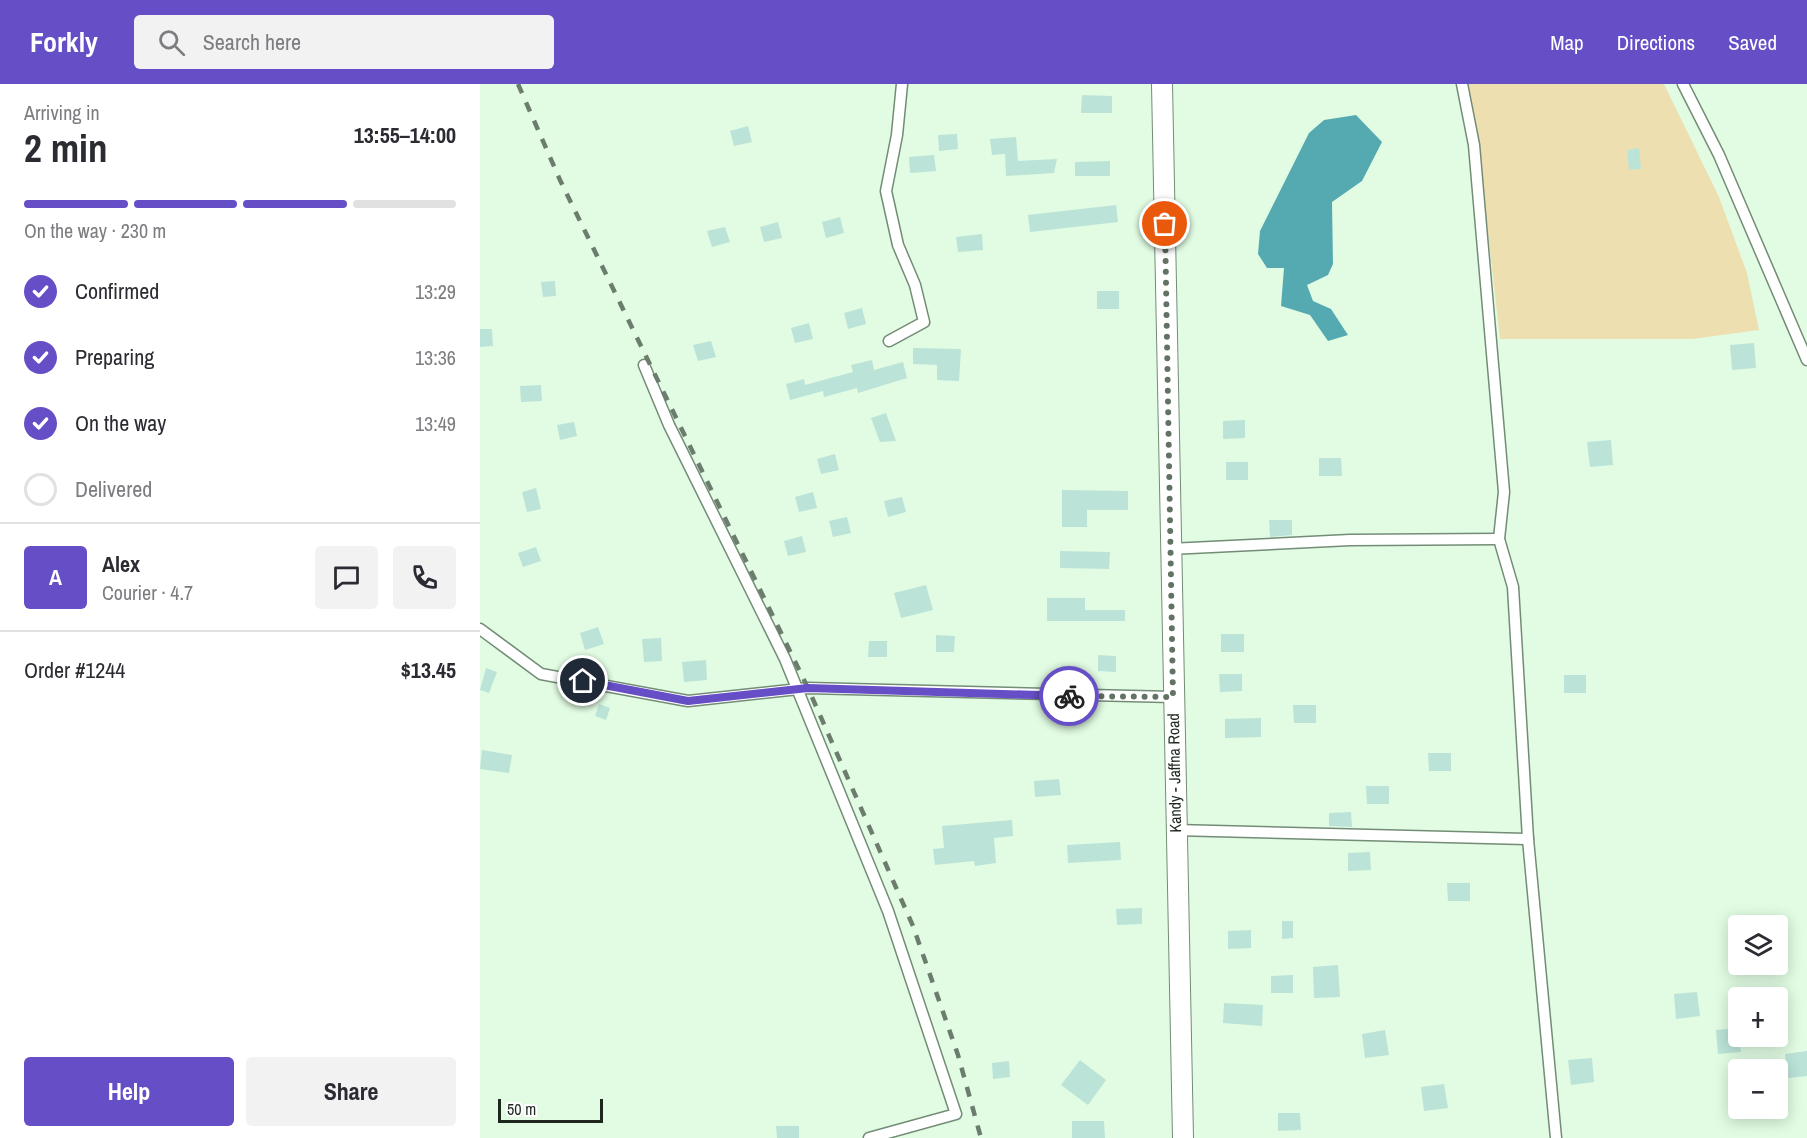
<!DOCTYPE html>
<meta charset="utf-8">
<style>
body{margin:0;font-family:"Archivo Narrow",sans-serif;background:#f2f2f3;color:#2b2b33;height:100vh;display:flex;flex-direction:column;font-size:22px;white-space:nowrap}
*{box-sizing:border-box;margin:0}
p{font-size:20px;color:#7c7c81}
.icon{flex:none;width:33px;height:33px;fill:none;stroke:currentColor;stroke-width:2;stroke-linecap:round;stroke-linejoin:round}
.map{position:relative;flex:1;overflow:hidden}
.details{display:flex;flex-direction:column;background:#fff;width:480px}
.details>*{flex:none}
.buttons{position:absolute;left:1248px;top:831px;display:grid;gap:12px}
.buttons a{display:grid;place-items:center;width:60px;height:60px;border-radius:6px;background:#fff;box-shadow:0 3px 15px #0003;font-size:30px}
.scale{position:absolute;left:18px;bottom:15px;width:105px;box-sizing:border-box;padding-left:6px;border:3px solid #1d271e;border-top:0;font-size:16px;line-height:21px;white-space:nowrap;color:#1d271e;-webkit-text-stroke:4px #fff;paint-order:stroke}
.pin{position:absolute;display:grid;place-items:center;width:51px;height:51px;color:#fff;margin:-26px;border:3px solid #fff;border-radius:50%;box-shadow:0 2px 6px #0007}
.courier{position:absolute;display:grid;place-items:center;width:60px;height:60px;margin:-30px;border:4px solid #664ec7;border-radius:50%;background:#fff;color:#222;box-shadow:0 2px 8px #0007}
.overview em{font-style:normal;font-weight:700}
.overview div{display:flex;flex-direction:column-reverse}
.overview{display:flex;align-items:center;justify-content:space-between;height:102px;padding:0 24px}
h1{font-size:39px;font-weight:700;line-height:45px}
.bar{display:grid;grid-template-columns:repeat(4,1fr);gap:9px 6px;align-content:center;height:72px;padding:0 24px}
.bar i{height:8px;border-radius:4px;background:#e1e1e2}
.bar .active{background:#664ec7}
.bar p{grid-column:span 4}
.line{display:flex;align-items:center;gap:15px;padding:0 24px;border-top:2px solid #e1e1e2}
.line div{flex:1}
.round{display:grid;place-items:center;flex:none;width:63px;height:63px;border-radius:6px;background:#f2f2f3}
ol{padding:0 24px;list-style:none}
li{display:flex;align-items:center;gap:18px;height:66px}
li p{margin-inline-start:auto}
li .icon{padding:6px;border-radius:50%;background:#664ec7;color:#fff;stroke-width:4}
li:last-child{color:#7c7c81}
li i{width:33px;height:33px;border:3px solid #e1e1e2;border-radius:50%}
.action{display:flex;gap:12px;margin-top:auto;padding:12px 24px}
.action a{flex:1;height:69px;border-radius:6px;background:#664ec7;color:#fff;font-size:24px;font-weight:700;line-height:69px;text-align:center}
.action a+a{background:#f2f2f3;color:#2b2b33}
header{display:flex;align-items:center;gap:36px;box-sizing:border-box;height:84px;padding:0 30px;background:#664ec7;color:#fff}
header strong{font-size:28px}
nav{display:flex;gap:33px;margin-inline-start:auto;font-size:21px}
.search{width:420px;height:54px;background:#f2f2f3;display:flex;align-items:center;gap:15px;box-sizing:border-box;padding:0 21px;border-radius:6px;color:#7c7c81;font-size:22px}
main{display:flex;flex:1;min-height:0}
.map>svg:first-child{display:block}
.green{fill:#eedfb1}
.water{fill:#55aab2}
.building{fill:#bce3d8}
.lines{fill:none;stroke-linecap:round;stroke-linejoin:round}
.street-casing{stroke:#738c76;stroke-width:13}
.highway-casing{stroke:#738c76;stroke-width:22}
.street{stroke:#fff;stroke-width:10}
.highway{stroke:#fff;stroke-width:20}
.rail{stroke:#6c7d6e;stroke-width:4.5;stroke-dasharray:10 10;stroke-linecap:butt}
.done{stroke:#627263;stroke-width:6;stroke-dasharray:0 10.8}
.route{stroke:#664ec7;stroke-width:8}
.labels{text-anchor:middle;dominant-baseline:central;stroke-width:4.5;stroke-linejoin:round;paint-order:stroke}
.street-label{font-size:16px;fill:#1d271e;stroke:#fff}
</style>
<header>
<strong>Forkly</strong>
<div class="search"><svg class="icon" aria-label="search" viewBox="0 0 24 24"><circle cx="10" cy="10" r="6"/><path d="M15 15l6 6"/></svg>Search here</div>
<nav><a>Map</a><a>Directions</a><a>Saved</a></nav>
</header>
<main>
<section class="details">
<div class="overview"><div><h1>2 min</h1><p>Arriving in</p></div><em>13:55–14:00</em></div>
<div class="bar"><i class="active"></i><i class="active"></i><i class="active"></i><i></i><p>On the way · 230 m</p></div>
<ol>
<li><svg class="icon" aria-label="check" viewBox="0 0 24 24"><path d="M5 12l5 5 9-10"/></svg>Confirmed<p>13:29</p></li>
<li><svg class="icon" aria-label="check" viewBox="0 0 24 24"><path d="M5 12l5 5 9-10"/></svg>Preparing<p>13:36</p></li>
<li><svg class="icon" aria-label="check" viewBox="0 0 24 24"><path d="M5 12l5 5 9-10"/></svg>On the way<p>13:49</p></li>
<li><i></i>Delivered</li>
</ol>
<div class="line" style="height:108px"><b class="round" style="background:#664ec7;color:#fff">A</b><div><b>Alex</b><p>Courier · 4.7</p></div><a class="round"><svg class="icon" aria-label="chat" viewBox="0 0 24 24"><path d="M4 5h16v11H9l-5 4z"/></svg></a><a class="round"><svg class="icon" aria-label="phone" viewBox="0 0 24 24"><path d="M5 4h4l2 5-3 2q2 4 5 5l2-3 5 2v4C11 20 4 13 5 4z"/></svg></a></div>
<div class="line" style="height:78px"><div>Order #1244</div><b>$13.45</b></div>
<div class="action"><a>Help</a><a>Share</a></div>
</section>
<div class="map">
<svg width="1327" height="1054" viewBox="0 0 1327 1054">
<rect width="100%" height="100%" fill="#e1fce3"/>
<polygon class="green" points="987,0 1184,0 1239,113 1267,189 1279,246 1212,255 1020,255 1002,95"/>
<polygon class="water" points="876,31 902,58 882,97 852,118 853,180 848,191 827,201 833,217 851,225 868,251 848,257 830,231 801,222 804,184 787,184 778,170 780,147 829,49 844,36"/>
<g class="building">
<polygon points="602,11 632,12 632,29 601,29"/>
<polygon points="268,42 272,58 254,62 250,47"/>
<polygon points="477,50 478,65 459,67 458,51"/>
<polygon points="536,53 538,77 577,75 574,89 526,92 525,70 512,71 510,55"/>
<polygon points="1159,64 1161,85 1149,86 1147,66"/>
<polygon points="454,71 456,87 430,89 429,73"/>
<polygon points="630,77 630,92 595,92 595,78"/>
<polygon points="636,121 638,138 550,148 548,131"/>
<polygon points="360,133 364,149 346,154 342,138"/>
<polygon points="298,138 302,154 284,158 280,143"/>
<polygon points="245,143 250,158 232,163 227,147"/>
<polygon points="502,150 503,166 478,168 476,153"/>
<polygon points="75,197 76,212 63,213 61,198"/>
<rect x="617" y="207" width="22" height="18"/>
<polygon points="382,224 386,240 368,245 364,229"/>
<polygon points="329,239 333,255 315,259 311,244"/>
<polygon points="0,245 12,245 13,262 0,263"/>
<polygon points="231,257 236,273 218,277 213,261"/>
<polygon points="1274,259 1276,284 1252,286 1250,261"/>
<polygon points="433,264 481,265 479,297 457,296 457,281 433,280"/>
<polygon points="392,276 394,286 423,278 427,294 378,309 377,304 344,313 343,307 310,316 306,300 324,295 325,301 373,288 371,281"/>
<polygon points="61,301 62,317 41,318 40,302"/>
<polygon points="406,329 416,357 400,358 391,334"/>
<polygon points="765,336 765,354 743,355 743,337"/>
<polygon points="94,338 97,352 80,356 77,341"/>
<polygon points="1131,356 1133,381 1110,383 1107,358"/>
<polygon points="355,370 359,386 341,390 337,375"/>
<polygon points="839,374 861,374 862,392 839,392"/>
<rect x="746" y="378" width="22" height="18"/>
<polygon points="56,404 61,425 47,428 42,408"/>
<polygon points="582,406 648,407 648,426 607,426 607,443 582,443"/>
<polygon points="333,408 337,424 319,428 315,413"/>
<polygon points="422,413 426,428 408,433 404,417"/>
<polygon points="367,433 371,449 353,453 349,437"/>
<polygon points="789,436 812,436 812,451 790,453"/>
<polygon points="322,452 326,468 308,472 304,457"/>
<polygon points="56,463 61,477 43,483 38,469"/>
<polygon points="580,467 630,468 629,485 580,484"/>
<polygon points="446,501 453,526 421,534 414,509"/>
<polygon points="567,514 605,514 605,526 645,526 645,537 567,537"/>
<polygon points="118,543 124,560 105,566 100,549"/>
<rect x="741" y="550" width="23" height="18"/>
<polygon points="456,551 475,552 474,568 456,568"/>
<polygon points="181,554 182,577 164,578 162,555"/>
<polygon points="389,557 407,557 407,573 388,573"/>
<polygon points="618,571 636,572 636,588 618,587"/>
<polygon points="226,576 227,596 204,598 202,578"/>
<polygon points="6,584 17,588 9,609 0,606"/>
<polygon points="739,590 762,590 762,607 740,608"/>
<rect x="1084" y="591" width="22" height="18"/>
<polygon points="119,620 130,624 126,636 115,632"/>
<polygon points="813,621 836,621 836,639 814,639"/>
<polygon points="781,634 781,653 745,654 745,635"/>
<polygon points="2,666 32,671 29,689 0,685"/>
<polygon points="948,669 971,669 971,687 949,687"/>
<polygon points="579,695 581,711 555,713 554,697"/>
<polygon points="886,702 909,702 909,720 887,720"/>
<polygon points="871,728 872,743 849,742 849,729"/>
<polygon points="532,736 533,752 514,754 516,779 495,782 494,777 455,781 453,765 464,764 462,742"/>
<polygon points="640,758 641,776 588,779 587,761"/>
<polygon points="890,768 891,786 868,787 868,769"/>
<polygon points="967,799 990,799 990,817 968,817"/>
<polygon points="662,824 662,840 637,841 636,825"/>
<polygon points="802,837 813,837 813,854 802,855"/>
<polygon points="771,846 771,864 748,865 748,847"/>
<polygon points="858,881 860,913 834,914 833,883"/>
<polygon points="813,891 813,909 791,909 791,892"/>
<polygon points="1217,908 1220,932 1196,935 1194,910"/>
<polygon points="744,919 783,921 782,942 743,939"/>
<polygon points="1258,944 1261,968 1238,970 1236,946"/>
<polygon points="905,946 909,971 885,974 882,950"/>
<polygon points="1327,967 1327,992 1308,994 1305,970"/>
<polygon points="1112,974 1114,998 1091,1001 1088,976"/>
<polygon points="600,976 626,996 608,1021 581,1001"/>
<polygon points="529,977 530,993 513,995 512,979"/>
<polygon points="964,1000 968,1024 944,1027 941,1003"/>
<polygon points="798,1029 820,1029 821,1046 798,1047"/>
<polygon points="592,1037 624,1037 625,1054 592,1054"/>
<polygon points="296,1042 319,1042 319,1054 297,1054"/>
</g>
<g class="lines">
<defs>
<g id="street">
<polyline points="982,0 994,61 1024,408 1019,455 1033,503 1048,755 1076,1054"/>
<polyline points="1203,0 1239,71 1327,276"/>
<polyline points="409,257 444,238 435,201 418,161 406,107 417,51 422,0"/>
<polyline points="164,281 189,341 305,575 408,827 476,1030 389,1054"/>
<polyline points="690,465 870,456 1019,455"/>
<polyline points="0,545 61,590 208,617 328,604 693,613"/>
<polyline points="695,746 1048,755"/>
</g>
<polyline id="highway" points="682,0 703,1054"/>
</defs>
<use href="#street" class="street-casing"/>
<use href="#highway" class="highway-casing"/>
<use href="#street" class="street"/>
<use href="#highway" class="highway"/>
<polyline class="rail" points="38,0 80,96 328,604 433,842 478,971 501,1054"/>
</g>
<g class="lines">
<polyline class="done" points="589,612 693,613 685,140"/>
<polyline class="route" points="103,597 208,617 328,604 589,612"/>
</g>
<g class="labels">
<g class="street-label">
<text transform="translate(694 689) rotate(-91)">Kandy - Jaffna Road</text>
</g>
</g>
</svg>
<div class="buttons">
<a><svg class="icon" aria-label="layers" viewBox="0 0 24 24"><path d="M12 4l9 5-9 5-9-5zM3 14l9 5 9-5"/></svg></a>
<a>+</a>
<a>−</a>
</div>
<div class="scale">50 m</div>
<div class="pin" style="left:685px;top:140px;background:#ea580c"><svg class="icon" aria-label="bag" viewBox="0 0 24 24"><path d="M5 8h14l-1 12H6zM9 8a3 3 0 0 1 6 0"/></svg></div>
<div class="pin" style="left:103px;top:597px;background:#1f2937"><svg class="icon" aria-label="home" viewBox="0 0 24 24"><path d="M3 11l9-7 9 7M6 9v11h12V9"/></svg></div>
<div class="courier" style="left:589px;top:612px"><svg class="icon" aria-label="bike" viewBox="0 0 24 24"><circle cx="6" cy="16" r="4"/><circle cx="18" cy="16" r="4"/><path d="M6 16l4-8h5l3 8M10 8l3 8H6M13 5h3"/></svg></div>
</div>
</main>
